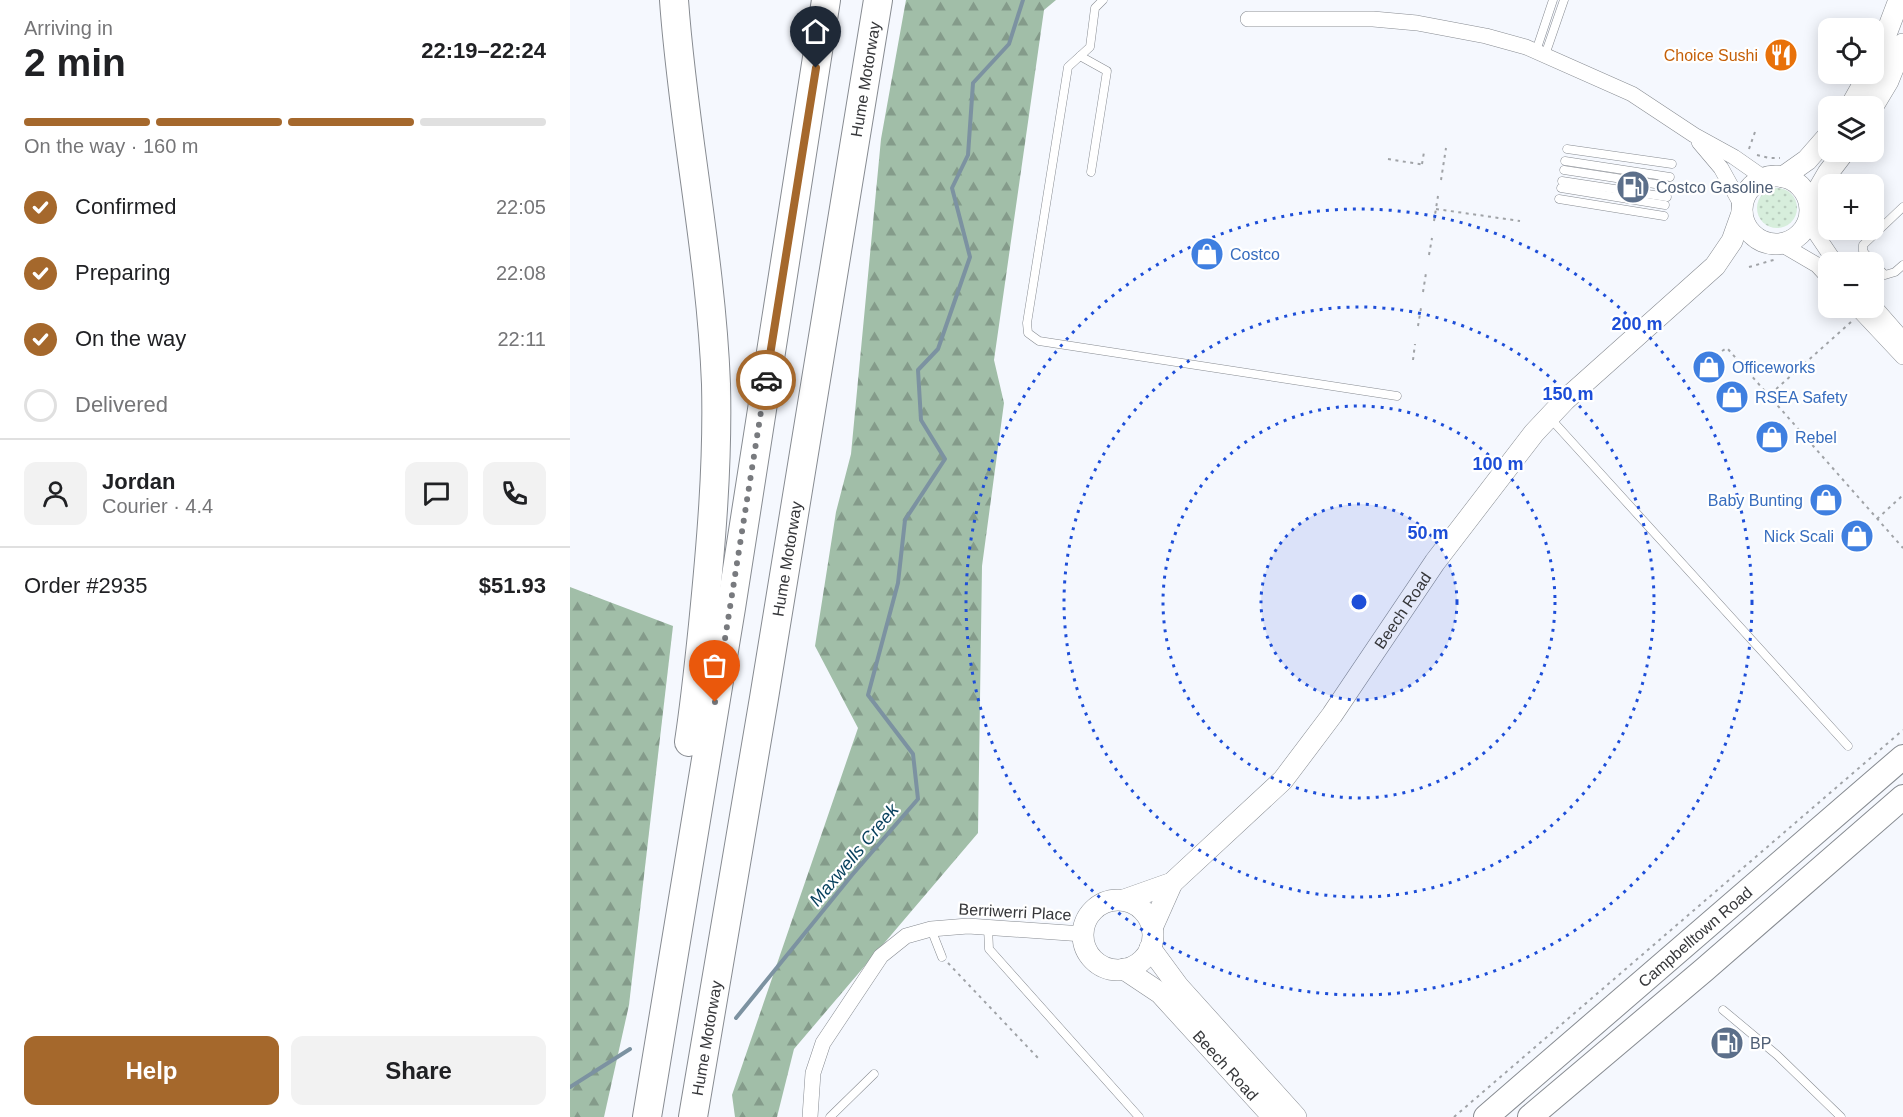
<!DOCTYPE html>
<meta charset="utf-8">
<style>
body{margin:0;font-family:Arial,sans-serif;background:#f2f2f2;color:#202124;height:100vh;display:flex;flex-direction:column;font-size:22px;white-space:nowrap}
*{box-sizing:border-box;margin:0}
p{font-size:20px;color:#757577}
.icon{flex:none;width:33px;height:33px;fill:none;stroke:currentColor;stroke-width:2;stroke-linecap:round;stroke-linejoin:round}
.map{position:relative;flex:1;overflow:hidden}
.details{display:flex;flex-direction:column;background:#fff;width:570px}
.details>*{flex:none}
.fabs{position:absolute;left:1248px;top:18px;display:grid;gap:12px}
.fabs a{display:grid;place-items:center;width:66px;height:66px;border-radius:12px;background:#fff;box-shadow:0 3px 15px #0003;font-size:30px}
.pin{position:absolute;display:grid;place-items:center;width:51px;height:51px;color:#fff;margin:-62px -26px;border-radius:50% 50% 50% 0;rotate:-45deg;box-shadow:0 0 6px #0007}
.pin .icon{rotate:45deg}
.courier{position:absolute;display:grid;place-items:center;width:60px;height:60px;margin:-30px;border:4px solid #a5682c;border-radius:50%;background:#fff;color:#222;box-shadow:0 2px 8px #0007}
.head em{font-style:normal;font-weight:600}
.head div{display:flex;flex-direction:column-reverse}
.head{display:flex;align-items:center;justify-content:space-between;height:102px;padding:0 24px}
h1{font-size:39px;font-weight:600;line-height:45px}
.bar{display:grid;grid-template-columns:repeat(4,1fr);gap:9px 6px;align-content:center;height:72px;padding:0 24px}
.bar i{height:8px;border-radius:4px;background:#e0e0e0}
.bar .active{background:#a5682c}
.bar p{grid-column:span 4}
.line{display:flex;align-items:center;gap:15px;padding:0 24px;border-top:2px solid #e0e0e0}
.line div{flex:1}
.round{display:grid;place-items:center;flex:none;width:63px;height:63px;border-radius:12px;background:#f2f2f2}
ol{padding:0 24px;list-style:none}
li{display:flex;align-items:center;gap:18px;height:66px}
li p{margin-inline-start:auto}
li .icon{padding:6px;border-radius:50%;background:#a5682c;color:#fff;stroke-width:4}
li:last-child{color:#757577}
li i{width:33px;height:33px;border:3px solid #e0e0e0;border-radius:50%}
.button{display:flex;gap:12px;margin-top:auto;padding:12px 24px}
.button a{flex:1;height:69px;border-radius:12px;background:#a5682c;color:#fff;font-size:24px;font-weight:600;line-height:69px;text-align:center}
.button a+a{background:#f2f2f2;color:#202124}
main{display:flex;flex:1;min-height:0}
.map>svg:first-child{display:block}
.grass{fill:url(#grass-dots)}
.forest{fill:url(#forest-firs)}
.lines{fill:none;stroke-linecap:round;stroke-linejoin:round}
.stream{stroke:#7c92a1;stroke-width:4}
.lane-casing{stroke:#878b91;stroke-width:9}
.street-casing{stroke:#878b91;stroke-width:16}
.secondary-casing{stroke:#878b91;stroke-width:22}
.primary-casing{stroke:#878b91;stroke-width:26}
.highway-casing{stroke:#878b91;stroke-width:30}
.path{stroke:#a0a3a7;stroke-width:2;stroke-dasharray:3 4.5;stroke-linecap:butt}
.lane{stroke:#fff;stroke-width:8}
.street{stroke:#fff;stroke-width:15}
.secondary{stroke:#fff;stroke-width:21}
.primary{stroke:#fff;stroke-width:24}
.highway{stroke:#fff;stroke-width:28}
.done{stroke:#787a7e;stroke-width:6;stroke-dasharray:0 10.8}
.route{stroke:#a5682c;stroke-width:8}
.ring{fill:none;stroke:#1d4ed8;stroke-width:3;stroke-dasharray:3 6}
.labels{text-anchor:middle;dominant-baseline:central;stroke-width:4.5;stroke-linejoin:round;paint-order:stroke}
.food-label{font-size:16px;fill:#c56008;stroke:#fff;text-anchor:end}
.street-label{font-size:16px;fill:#353639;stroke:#fff}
.service-label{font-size:16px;fill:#4e5e75;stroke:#fff;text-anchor:start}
.shop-label{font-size:16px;fill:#366cbe;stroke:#fff;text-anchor:start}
.water-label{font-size:18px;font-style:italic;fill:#053f5c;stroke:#fff}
.centre{fill:#1d4ed8;stroke:#fff;stroke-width:3}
.ring-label{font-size:18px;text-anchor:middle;font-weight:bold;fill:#1d4ed8;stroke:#fff;stroke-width:4.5;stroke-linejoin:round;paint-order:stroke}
</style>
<main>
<section class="details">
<div class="head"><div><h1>2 min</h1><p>Arriving in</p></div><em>22:19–22:24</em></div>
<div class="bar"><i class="active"></i><i class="active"></i><i class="active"></i><i></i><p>On the way · 160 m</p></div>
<ol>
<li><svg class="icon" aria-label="check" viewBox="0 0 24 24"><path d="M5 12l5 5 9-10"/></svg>Confirmed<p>22:05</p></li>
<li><svg class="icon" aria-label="check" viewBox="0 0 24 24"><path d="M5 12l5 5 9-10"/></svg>Preparing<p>22:08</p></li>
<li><svg class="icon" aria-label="check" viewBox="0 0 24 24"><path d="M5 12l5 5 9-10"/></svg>On the way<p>22:11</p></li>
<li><i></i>Delivered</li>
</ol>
<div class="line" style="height:108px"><a class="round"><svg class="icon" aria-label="person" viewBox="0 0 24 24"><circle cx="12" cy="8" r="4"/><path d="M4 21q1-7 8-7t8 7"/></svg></a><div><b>Jordan</b><p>Courier · 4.4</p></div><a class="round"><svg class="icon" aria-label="chat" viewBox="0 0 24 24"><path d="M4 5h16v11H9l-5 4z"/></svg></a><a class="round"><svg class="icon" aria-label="phone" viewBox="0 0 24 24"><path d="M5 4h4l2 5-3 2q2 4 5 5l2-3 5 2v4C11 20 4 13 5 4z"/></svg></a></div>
<div class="line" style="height:78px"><div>Order #2935</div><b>$51.93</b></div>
<div class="button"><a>Help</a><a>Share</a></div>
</section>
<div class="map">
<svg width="1333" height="1117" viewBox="0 0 1333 1117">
<defs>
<pattern id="grass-dots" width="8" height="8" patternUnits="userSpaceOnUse" patternTransform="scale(1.5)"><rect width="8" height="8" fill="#d7eedc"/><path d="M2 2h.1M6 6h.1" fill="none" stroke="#b9cdbe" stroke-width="1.8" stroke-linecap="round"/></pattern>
<pattern id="forest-firs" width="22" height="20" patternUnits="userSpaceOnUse" patternTransform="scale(1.5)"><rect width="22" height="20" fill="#a1bea8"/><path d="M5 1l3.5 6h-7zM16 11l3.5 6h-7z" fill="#849b8a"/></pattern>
</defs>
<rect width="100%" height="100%" fill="#f5f8fe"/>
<circle class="grass" cx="1207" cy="208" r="20"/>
<g class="forest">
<polygon points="336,0 486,0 474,10 424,360 434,403 412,566 408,833 224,1049 207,1117 165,1117 162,1095 288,728 245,646 266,512 281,454 311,139"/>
<polygon points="0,587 103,626 59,1005 34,1117 0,1117"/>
</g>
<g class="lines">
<g class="stream">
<polyline points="166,1018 282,875 348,799 343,754 298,695 328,583 335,520 375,459 351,420 348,370 368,349 400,257 382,188 398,155 403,83 439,44 453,0"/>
<polyline points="0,1087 60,1049"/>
</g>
<defs>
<g id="lane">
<polyline points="533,0 525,8 520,47 498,67 457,323 458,333 469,341 827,396"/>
<polyline points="966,51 983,0"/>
<polyline points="975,55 994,0"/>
<polyline points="510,56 537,71 521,172"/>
<polyline points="997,149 1102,164"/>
<polyline points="995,161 1100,177"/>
<polyline points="994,170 1098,186"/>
<polyline points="992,181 1097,197"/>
<polyline points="991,188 1095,205"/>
<polyline points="989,199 1094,216"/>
<polyline points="1302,262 1293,251 1293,245 1333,207"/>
<polyline points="1304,264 1315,275 1325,272 1333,265"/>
<polyline points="980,418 1278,746"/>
<polyline points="418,927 419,949 569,1117"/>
<polyline points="361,929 372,957"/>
<polyline points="1153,1010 1207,1055 1271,1117"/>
<polyline points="260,1117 304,1074"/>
</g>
<g id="street">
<polyline points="678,19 803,19 847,23 916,36 956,47 1062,94 1124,135 1164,157 1194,178"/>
<polyline points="1129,142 1151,168 1172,206"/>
<polyline points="1238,222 1265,262"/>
<polyline points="1211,244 1247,265 1258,277"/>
<polyline points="1304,306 1333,339"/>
<polyline points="1287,308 1333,357"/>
<polyline points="240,1117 243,1073 253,1043 311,956 336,936 361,929 398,926 513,934"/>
</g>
<g id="secondary">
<polyline points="1304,66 1329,0"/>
<polyline points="1281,106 1299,74"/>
<polyline points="1303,106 1318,81 1333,44"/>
<circle cx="1206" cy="210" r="34"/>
<polyline points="1213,177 1237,160 1258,136"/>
<polyline points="1240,204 1258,173 1274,152"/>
<path id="s1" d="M554 900 602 883 713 780 762 715 865 562 964 433 995 400 1145 266 1162 241 1172 213"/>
<circle cx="548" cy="935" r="35"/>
<polyline points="582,928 602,883"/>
<polyline points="580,948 608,986 726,1117"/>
<path id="s2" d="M554 969 590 993 703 1117"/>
</g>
<g id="primary">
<path id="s3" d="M916 1117 1333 757"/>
<polyline points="960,1117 1134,970 1333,797"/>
</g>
<g id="highway">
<path d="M104 0C113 128 141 256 146 384 148 465 141 545 133 625 129 664 125 703 119 742"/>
<polyline points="77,1117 161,608 256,0"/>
<path id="s4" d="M123 1117 194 698 308 0"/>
</g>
</defs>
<use href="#lane" class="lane-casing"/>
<use href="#street" class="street-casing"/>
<use href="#secondary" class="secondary-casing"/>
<use href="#primary" class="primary-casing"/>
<use href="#highway" class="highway-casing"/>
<g class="path">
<polyline points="1179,149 1186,129"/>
<polyline points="1187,155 1199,158 1210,158"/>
<polyline points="818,159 855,165"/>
<polyline points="852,164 854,152"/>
<polyline points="871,180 876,148"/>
<polyline points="1257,208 1258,220"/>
<polyline points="866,209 950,221"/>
<polyline points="864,221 868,196"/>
<polyline points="859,255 862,238"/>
<polyline points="1179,267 1207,259"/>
<polyline points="853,292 856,273"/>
<polyline points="848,326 851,308"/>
<polyline points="1152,351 1157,348 1333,548"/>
<polyline points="843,360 845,344"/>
<polyline points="1195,399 1282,321"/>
<polyline points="1307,519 1333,495"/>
<polyline points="378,963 469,1059"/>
<polyline points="884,1117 1333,730"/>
</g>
<use href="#lane" class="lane"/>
<use href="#street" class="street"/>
<use href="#secondary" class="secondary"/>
<use href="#primary" class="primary"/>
<use href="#highway" class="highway"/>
</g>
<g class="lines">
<polyline class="done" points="145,702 196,380"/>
<polyline class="route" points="196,380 246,68"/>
</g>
<circle cx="789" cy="602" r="98" fill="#1d4ed8" fill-opacity=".12"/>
<g class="ring">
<circle cx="789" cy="602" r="98"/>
<circle cx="789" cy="602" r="196"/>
<circle cx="789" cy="602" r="295"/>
<circle cx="789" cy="602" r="393"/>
</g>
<defs>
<symbol id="restaurant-disc" viewBox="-11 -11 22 22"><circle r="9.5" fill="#e8710a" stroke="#fff"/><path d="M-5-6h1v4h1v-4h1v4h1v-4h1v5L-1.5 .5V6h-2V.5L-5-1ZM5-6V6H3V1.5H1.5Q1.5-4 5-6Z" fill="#fff"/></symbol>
<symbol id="fuel-disc" viewBox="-11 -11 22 22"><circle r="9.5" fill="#5c6f8a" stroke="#fff"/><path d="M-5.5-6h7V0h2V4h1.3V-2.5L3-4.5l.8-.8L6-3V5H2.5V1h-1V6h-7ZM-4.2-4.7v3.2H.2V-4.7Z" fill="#fff"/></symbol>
<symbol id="shop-disc" viewBox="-11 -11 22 22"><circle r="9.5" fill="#3f7fe0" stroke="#fff"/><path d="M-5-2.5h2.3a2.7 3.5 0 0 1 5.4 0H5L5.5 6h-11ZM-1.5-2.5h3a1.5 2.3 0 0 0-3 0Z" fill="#fff"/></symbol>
</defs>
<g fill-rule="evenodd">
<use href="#restaurant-disc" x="1192" y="36" width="38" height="38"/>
<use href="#fuel-disc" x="1044" y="168" width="38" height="38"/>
<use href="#shop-disc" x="618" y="235" width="38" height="38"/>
<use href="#shop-disc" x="1120" y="348" width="38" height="38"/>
<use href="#shop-disc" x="1143" y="378" width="38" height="38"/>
<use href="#shop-disc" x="1183" y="418" width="38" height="38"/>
<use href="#shop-disc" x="1237" y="481" width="38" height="38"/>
<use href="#shop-disc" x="1268" y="517" width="38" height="38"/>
<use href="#fuel-disc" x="1138" y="1024" width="38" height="38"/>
</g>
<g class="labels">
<g class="food-label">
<text x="1188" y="55">Choice Sushi</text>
</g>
<g class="street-label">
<text stroke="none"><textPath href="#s4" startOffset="1052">Hume Motorway</textPath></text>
<text stroke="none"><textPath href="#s4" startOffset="566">Hume Motorway</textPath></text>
<text stroke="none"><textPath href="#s1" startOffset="410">Beech Road</textPath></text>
<text transform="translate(445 912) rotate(3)">Berriwerri Place</text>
<text stroke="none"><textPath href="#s3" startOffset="276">Campbelltown Road</textPath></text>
<text stroke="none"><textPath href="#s4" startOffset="80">Hume Motorway</textPath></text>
<text stroke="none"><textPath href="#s2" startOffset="141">Beech Road</textPath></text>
</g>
<g class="service-label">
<text x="1086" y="187">Costco Gasoline</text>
<text x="1180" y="1043">BP</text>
</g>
<g class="shop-label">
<text x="660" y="254">Costco</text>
<text x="1162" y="367">Officeworks</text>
<text x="1185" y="397">RSEA Safety</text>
<text x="1225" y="437">Rebel</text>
<text x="1233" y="500" text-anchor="end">Baby Bunting</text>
<text x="1264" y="536" text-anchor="end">Nick Scali</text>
</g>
<g class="water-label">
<text transform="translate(284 855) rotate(-50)">Maxwells Creek</text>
</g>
</g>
<circle cx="789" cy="602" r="9" class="centre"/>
<g class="ring-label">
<text x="1067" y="330">200 m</text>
<text x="998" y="400">150 m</text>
<text x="928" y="470">100 m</text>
<text x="858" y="539">50 m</text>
</g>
</svg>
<div class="fabs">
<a><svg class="icon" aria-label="locate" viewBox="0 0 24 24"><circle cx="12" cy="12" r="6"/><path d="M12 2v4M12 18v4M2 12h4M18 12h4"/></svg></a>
<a><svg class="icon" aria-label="layers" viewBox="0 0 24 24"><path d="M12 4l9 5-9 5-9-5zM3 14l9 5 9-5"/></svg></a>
<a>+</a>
<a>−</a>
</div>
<div class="pin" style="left:145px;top:702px;background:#ea580c"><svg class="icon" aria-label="bag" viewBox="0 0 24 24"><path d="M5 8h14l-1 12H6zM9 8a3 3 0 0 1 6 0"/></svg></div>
<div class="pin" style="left:246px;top:68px;background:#1f2937"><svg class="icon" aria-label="home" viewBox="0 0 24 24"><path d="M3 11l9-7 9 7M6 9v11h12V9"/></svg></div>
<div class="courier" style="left:196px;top:380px"><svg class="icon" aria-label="car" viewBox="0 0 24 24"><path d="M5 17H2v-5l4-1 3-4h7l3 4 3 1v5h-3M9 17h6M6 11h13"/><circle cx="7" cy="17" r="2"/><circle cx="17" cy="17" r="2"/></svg></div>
</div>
</main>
